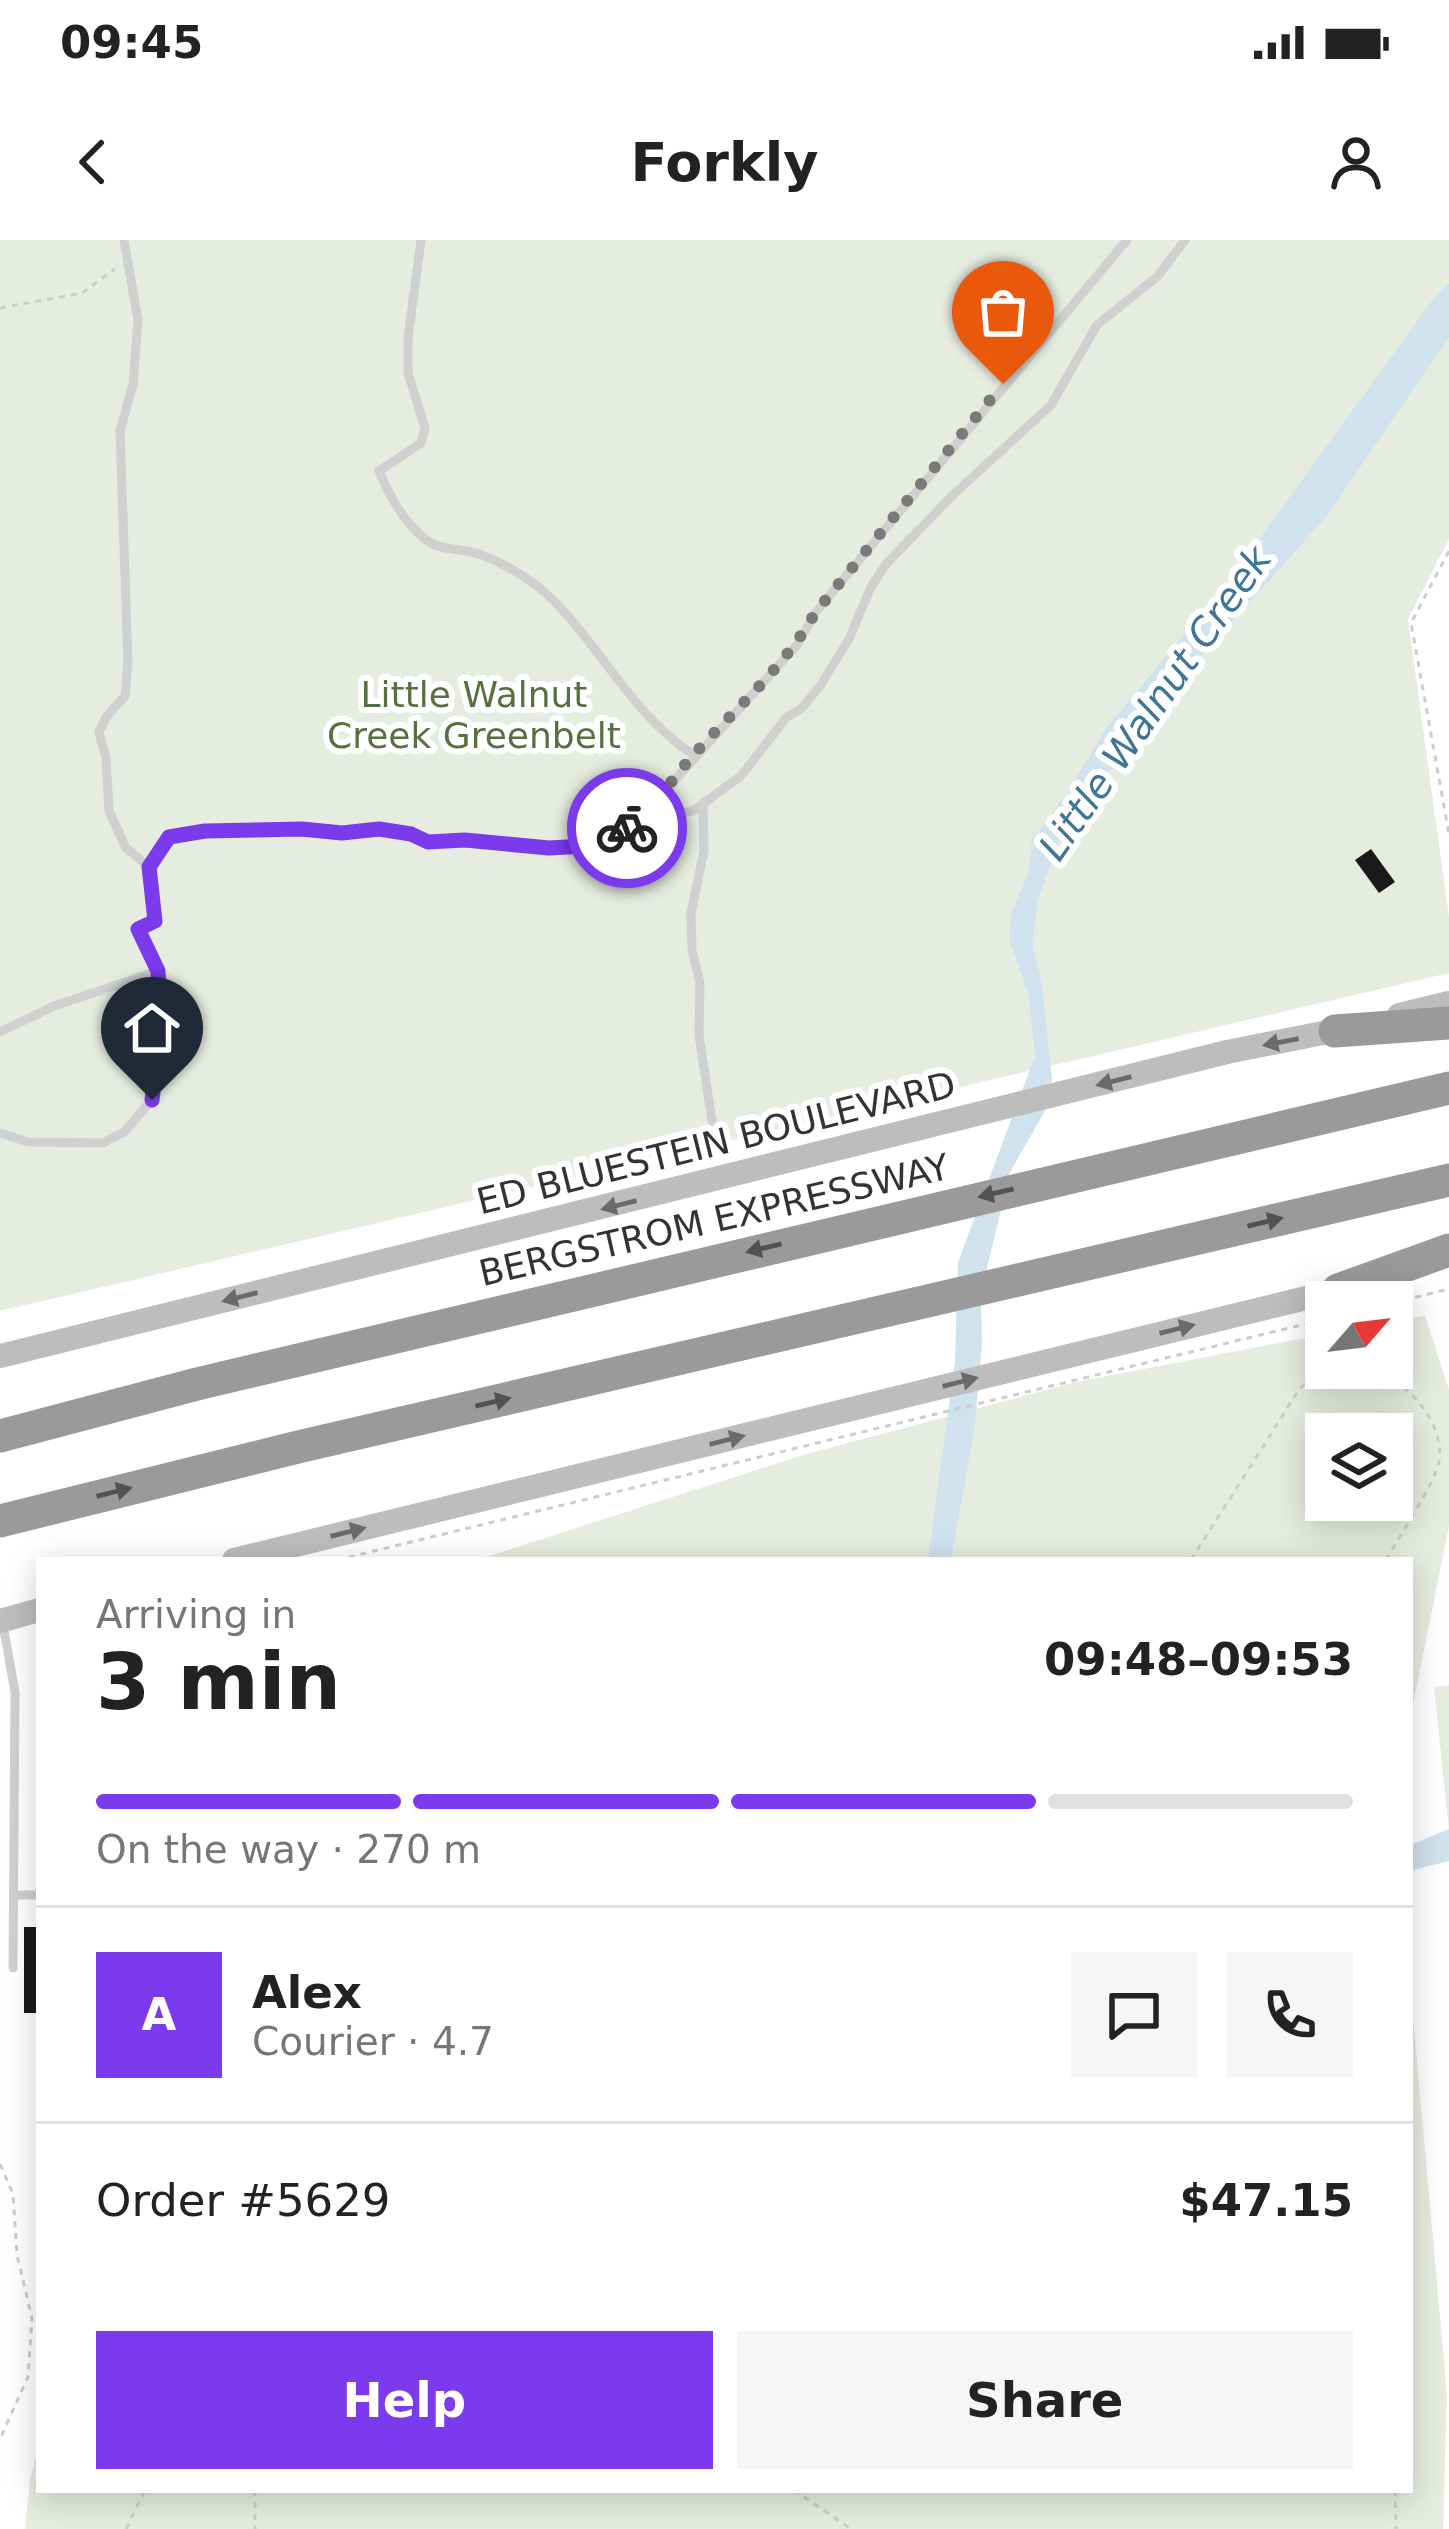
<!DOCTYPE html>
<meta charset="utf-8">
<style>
body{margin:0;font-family:"DejaVu Sans",sans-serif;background:#f6f6f6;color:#222;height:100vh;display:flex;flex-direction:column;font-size:45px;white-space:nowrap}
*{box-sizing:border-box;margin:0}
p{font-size:39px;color:#767676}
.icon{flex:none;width:66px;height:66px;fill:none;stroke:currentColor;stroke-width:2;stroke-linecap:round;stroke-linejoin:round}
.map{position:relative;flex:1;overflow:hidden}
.panel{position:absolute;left:36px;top:1317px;width:1377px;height:936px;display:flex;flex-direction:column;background:#fff;border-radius:0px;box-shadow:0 6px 30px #0003}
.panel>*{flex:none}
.needle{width:78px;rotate:62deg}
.buttons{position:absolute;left:1305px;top:1041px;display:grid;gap:24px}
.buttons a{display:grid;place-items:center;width:108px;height:108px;border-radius:0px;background:#fff;box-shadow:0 6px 30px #0003;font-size:60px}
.pin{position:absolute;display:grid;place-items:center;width:102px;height:102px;color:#fff;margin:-123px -51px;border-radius:50% 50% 50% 0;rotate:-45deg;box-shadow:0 0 12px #0007}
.pin .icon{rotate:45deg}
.courier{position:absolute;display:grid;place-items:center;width:120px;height:120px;margin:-60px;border:9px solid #7c3aed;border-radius:50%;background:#fff;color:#222;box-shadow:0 3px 15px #0007}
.overview em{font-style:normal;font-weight:600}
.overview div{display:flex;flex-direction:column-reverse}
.overview{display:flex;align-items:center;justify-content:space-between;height:204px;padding:0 60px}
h1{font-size:78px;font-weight:600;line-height:90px}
.bar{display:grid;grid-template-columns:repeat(4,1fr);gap:18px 12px;align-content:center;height:144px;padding:0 60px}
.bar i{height:15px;border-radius:9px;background:#e0e0e0}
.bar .active{background:#7c3aed}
.bar p{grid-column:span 4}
.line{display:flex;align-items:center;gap:30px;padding:0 60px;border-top:3px solid #e0e0e0}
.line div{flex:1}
.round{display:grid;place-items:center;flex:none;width:126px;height:126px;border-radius:0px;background:#f6f6f6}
.cta{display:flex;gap:24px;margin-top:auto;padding:24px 60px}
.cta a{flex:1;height:138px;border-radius:0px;background:#7c3aed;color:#fff;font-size:48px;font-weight:600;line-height:138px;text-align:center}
.cta a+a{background:#f6f6f6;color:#222}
.status{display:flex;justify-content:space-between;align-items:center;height:84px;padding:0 60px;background:#fff;direction:ltr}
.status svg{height:33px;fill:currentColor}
header{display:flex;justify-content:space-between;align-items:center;height:156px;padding:0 60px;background:#fff;font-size:54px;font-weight:600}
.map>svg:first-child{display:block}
.green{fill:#e6ecdf;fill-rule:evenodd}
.water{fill:#cfe2ee}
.building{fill:#1a1a1a}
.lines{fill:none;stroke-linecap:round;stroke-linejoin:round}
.path{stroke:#cdcdcd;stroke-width:3;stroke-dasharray:6 6;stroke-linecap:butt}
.lane{stroke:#d0d0d0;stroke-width:9}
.secondary{stroke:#bdbdbd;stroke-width:24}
.highway{stroke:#9a9a9a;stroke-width:33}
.oneway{fill:#6a6a6a}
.oneway2{fill:#525252}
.done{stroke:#7a7a7a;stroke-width:12;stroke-dasharray:0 21.6}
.route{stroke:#7c3aed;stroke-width:15}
.labels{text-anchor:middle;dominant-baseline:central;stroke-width:12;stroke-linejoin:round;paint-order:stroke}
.park-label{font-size:36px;fill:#56703f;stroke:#fff}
.street-label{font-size:36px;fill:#333;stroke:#fff}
.water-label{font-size:39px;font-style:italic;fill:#3f7597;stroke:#fff}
</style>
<div class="status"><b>09:45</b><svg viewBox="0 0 49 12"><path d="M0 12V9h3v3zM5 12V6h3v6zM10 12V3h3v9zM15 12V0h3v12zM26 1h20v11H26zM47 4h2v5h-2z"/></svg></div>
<header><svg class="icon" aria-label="back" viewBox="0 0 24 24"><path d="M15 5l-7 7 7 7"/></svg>Forkly<svg class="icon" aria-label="person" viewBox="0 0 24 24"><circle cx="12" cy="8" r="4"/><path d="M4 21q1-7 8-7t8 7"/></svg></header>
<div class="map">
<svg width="1449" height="2289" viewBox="0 0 1449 2289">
<rect width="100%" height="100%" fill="#fff"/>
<g class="green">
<polygon points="0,0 1449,0 1449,299 1408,379 1449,677 1449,733 0,1071"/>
<path d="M1425 1076 1449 1150V1286L1410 1480V1320H477L803 1215 1076 1142 1326 1094V1128H1392V1082ZM1326 1194H1392V1260H1326Z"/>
<polygon points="1449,1445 1449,1591 1434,1447"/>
<polygon points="1410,1744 1447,2154 1443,2289 25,2289 30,2240 39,2204 39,2250 1410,2250"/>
</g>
<g class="water">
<polygon points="1449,43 1449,97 1326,277 1150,473 1148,493 1120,524 1098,538 1058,602 1038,661 1032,703 1042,745 1052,839 1044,873 1010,932 981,1053 982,1104 975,1185 951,1320 928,1320 955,1121 958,1022 1035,816 1029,756 1009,699 1011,675 1029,631 1032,600 1071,547 1105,490 1231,338 1431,62"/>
<polygon points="1449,1589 1449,1621 1410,1631 1410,1605"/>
</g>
<g class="building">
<polygon points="1371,609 1395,642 1379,653 1355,620"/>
<rect x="24" y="1687" width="15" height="86"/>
</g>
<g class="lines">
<g class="path">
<polyline points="0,68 82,53 115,29"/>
<polyline points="1449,311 1411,383 1449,594"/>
<polyline points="1392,1063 1449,1049"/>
<path d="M1373 1128C1406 1142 1445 1181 1439 1221 1436 1242 1398 1298 1386 1320"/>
<polyline points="337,1320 1326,1079"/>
<polyline points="1191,1320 1300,1148 1318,1134 1337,1128"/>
<polyline points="0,1924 13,1954 17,2015 32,2078 28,2137 0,2199"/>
<polyline points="255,2250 255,2289"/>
<polyline points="794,2250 851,2289"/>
<polyline points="1395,2250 1396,2289"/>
<polyline points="126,2289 145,2250"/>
</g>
<g class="lane">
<polyline points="124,0 138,80 133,144 120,191 128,422 125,456 106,477 99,492 106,518 109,571 126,608 149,627"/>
<path d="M421 0 408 98V133L425 188 421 203 379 231C389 255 404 283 426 300 441 311 461 308 479 314 504 323 531 339 550 357 602 408 632 475 694 515"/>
<polyline points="703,563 704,611 691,673 692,710 700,743 699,795 712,881"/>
<polyline points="637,582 693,571 741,536 786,478 802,468 820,446 849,399 871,347 886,324 954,254 1051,165 1097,85 1158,36 1185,0"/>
<polyline points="0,792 54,766 158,731 138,689 155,681 149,627 169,597 205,591 302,589 342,593 378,589 411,594 428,602 465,600 549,608 586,606 611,598 637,582 797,405 815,373 1127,0"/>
<polyline points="0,893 28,902 103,903 124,892 152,860 162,788 158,731"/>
<polyline points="3,1385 15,1452 13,1728"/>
<polyline points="15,1655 39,1655"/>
</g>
<g class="secondary">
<polyline points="1399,775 1449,763"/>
<polyline points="0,1116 1227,812 1348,788"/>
<polyline points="234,1320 1351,1047"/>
<polyline points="0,1381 39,1370"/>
</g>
<g class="highway">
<polyline points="1335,791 1449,783"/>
<polyline points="1338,1050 1449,1010"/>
<polyline points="0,1196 197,1144 1449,848"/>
<polyline points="0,1281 298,1207 1449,940"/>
</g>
</g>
<defs><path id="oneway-solid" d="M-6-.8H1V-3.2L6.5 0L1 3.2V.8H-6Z" transform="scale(3)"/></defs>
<g class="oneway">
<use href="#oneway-solid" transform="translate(1281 802) rotate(169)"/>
<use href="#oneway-solid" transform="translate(1114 841) rotate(166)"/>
<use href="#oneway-solid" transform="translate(619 965) rotate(166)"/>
<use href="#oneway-solid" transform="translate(240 1057) rotate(166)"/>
<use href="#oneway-solid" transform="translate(1177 1089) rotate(-14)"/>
<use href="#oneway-solid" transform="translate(960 1142) rotate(-14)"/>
<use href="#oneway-solid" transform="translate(727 1200) rotate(-14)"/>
<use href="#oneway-solid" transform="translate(348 1292) rotate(-14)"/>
</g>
<g class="oneway2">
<use href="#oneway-solid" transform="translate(996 953) rotate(167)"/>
<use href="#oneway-solid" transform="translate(1265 982) rotate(-13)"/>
<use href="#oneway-solid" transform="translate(764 1008) rotate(167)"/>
<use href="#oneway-solid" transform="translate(493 1162) rotate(-13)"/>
<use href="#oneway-solid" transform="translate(114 1252) rotate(-14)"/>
</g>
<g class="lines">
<path class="done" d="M627 588C651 574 665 548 683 527 727 475 781 433 815 373L1003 144"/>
<polyline class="route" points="152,860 161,788 158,731 138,689 155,681 149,627 169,597 205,591 302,589 342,593 379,589 411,594 428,602 465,600 549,608 586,606 627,588"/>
</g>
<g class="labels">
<g class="park-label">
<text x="474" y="454">Little Walnut<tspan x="474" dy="41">Creek Greenbelt</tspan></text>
</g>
<g class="street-label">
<text transform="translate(716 903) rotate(-14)">ED BLUESTEIN BOULEVARD</text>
<text transform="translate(714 980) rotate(-13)">BERGSTROM EXPRESSWAY</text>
</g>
<g class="water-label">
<text transform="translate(1155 463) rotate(-55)">Little Walnut Creek</text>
</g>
</g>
</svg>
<div class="buttons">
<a><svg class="needle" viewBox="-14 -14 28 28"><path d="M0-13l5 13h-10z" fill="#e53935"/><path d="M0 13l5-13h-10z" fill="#767676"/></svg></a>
<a><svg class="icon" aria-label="layers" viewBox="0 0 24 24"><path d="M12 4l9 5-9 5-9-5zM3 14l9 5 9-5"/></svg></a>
</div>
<div class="pin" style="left:1003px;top:144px;background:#ea580c"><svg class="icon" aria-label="bag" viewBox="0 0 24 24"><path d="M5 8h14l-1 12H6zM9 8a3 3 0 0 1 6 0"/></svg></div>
<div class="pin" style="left:152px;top:860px;background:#1f2937"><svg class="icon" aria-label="home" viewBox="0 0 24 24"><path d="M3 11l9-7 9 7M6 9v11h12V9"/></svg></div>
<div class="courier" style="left:627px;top:588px"><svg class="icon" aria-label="bike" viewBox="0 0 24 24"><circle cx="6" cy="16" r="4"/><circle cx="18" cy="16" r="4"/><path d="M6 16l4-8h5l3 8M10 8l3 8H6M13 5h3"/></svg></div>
<section class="panel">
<div class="overview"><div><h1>3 min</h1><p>Arriving in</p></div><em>09:48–09:53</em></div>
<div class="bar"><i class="active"></i><i class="active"></i><i class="active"></i><i></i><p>On the way · 270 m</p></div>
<div class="line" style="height:216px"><b class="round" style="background:#7c3aed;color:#fff">A</b><div><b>Alex</b><p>Courier · 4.7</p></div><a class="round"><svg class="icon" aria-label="chat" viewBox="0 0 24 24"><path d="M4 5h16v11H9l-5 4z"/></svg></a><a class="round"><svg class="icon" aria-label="phone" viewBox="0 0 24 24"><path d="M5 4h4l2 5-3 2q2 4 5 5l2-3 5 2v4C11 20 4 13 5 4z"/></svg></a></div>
<div class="line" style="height:156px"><div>Order #5629</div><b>$47.15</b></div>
<div class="cta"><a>Help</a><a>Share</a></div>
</section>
</div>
